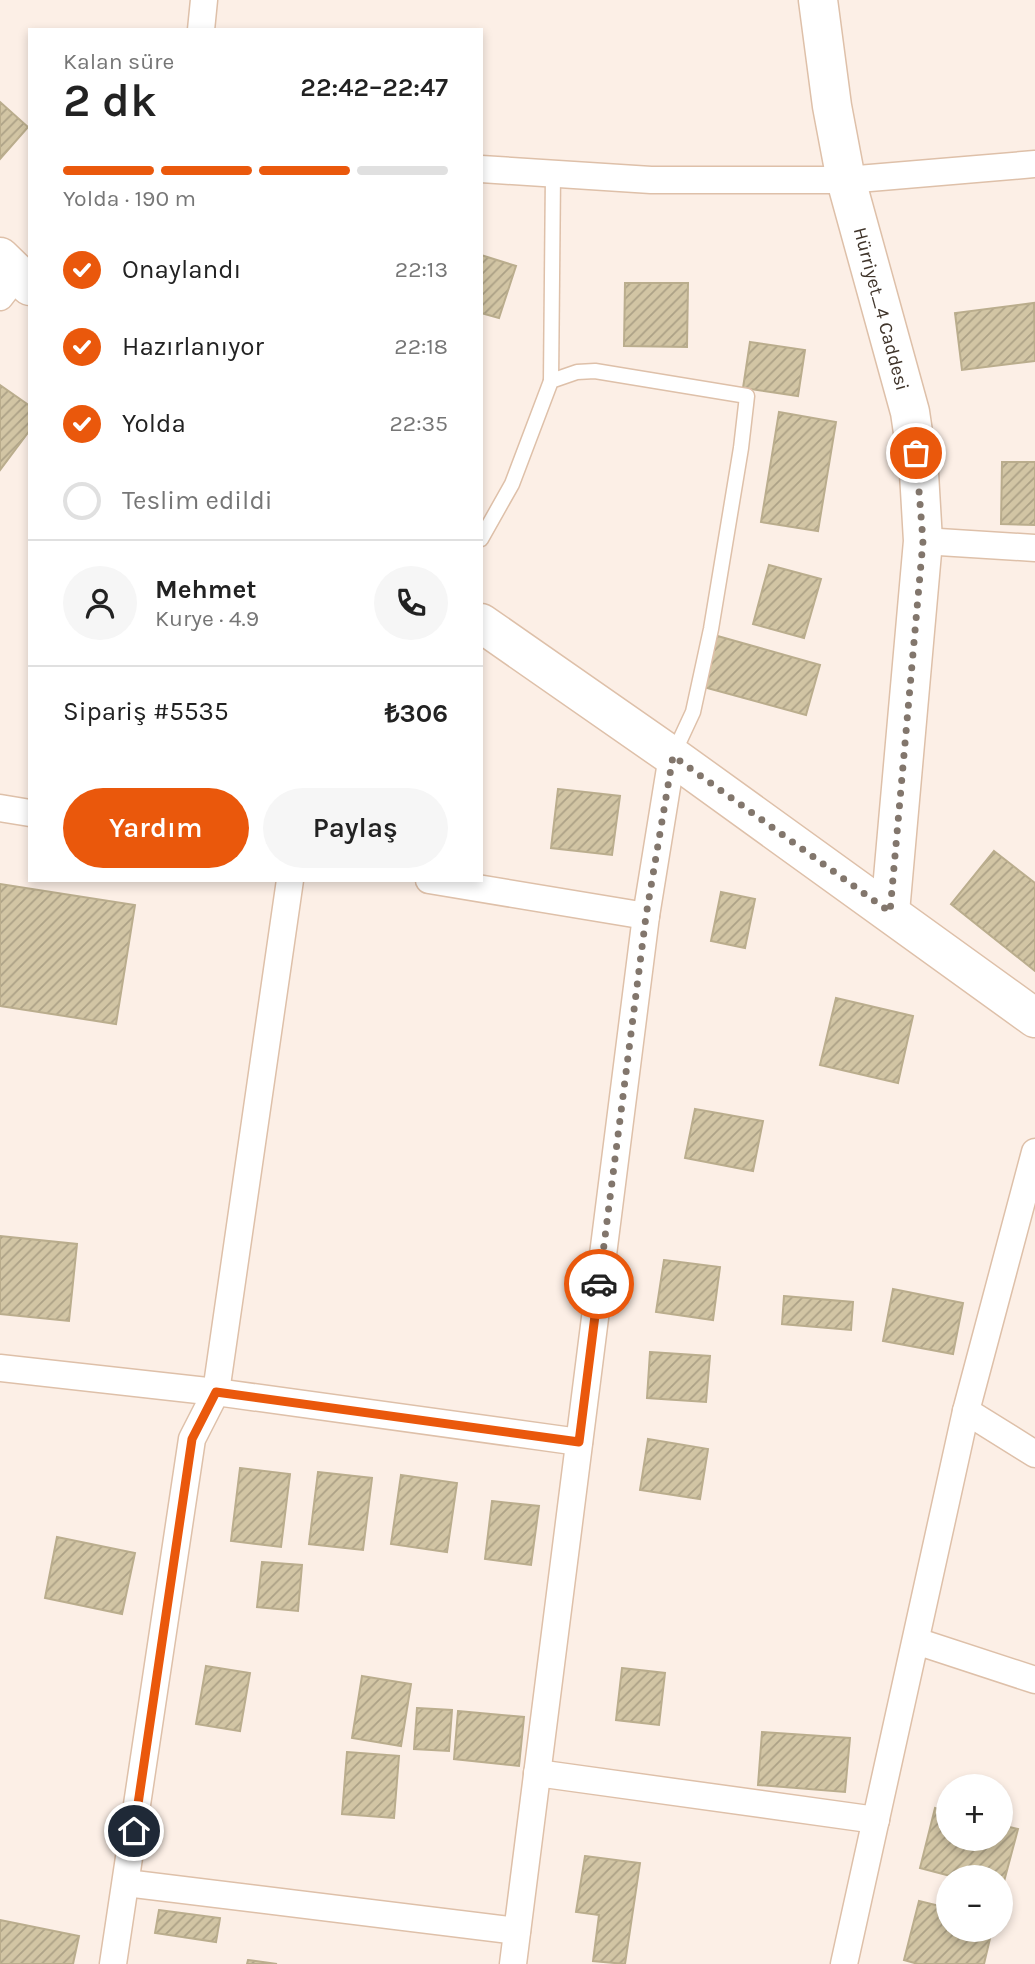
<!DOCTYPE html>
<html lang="tr">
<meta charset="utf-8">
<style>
body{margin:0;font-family:Karla,sans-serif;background:#f6f6f6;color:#222;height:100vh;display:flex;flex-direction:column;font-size:26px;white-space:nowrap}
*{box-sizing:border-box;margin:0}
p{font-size:23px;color:#767676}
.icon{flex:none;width:38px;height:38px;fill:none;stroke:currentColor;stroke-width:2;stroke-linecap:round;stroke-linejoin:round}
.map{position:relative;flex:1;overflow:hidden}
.drawer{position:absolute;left:28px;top:28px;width:455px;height:854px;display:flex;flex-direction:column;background:#fff;border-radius:0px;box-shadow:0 4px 10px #0003}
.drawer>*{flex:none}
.tools{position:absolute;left:936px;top:1774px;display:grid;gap:14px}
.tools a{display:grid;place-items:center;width:77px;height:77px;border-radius:50%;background:#fff;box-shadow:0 4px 10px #0003;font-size:35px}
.pin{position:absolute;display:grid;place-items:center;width:60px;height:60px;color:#fff;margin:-30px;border:4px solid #fff;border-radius:50%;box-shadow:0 2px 7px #0007}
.courier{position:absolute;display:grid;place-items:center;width:70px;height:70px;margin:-35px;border:5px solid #ea580c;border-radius:50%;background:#fff;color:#222;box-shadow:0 2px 9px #0007}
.overview em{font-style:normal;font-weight:600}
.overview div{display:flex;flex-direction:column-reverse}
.overview{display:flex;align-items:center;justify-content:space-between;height:119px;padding:0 35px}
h1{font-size:46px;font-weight:600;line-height:52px}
.bar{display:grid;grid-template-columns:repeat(4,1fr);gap:10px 7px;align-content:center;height:84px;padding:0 35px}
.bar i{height:9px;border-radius:5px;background:#e0e0e0}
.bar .selected{background:#ea580c}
.bar p{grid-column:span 4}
.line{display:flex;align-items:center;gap:18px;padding:0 35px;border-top:2px solid #e0e0e0}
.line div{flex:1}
.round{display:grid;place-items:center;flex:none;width:74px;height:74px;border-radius:37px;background:#f6f6f6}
ol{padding:0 35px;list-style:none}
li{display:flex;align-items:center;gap:21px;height:77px}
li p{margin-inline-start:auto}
li .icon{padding:7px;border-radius:50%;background:#ea580c;color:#fff;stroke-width:4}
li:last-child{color:#767676}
li i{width:38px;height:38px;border:4px solid #e0e0e0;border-radius:50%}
.action{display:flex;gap:14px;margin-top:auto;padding:14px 35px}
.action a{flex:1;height:80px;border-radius:42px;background:#ea580c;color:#fff;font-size:28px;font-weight:600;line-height:80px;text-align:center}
.action a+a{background:#f6f6f6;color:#222}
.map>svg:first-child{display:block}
.building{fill:url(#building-hatch);stroke:#baad8d;stroke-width:2}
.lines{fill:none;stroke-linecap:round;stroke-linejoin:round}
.lane-casing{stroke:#dec0a9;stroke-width:17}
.street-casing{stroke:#dec0a9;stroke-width:29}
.secondary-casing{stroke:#dec0a9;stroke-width:41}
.lane{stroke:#fff;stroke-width:14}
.street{stroke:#fff;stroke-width:26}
.secondary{stroke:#fff;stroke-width:38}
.done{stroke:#82766c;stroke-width:7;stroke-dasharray:0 12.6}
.route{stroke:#ea580c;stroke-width:9}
.labels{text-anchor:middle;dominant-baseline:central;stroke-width:6;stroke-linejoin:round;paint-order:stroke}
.street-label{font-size:19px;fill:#40352b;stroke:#fff}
</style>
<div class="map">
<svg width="1035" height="1964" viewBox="0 0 1035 1964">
<defs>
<pattern id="building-hatch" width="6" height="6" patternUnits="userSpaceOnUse" patternTransform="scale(1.75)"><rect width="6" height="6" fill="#d2c5a4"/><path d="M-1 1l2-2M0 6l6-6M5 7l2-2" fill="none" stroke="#aca186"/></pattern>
</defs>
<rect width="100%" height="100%" fill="#fcefe6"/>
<g class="building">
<polygon points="0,102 28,127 0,159"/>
<polygon points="481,255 516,266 499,318 481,313"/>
<polygon points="625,283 688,283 687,347 624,346"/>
<polygon points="1034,303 1035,361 962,370 955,313"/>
<polygon points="750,342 805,350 798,396 743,388"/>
<polygon points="0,385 30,406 30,430 0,470"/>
<polygon points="779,412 836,422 818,531 761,522"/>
<polygon points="1002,462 1035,462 1035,525 1001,524"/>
<polygon points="769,565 821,579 804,638 753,624"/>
<polygon points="714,635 820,665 806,715 700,686"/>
<polygon points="558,789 620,796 612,855 551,848"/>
<polygon points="994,851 1035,883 1035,971 951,904"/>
<polygon points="0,884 135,905 116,1024 0,1006"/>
<polygon points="721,892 755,899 745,948 711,941"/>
<polygon points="836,998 913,1016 898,1083 820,1065"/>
<polygon points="695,1109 763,1121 753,1171 685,1158"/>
<polygon points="0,1236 77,1244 69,1321 0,1314"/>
<polygon points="664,1260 720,1267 713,1320 656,1312"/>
<polygon points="893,1289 963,1303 953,1354 883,1341"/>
<polygon points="784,1296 853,1302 851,1330 782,1324"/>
<polygon points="650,1352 710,1356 706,1402 647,1398"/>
<polygon points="648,1439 708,1449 700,1499 640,1490"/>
<polygon points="240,1468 290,1474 281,1547 231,1541"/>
<polygon points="318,1472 372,1478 363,1550 309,1544"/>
<polygon points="401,1475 457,1483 447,1552 391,1544"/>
<polygon points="492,1501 539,1506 531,1565 485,1559"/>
<polygon points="57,1537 135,1553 122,1614 45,1598"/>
<polygon points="262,1562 302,1565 298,1611 257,1607"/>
<polygon points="206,1666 250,1673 240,1731 196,1724"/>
<polygon points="622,1668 665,1673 659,1725 616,1720"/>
<polygon points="362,1676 411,1684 401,1746 352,1738"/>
<polygon points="417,1708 452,1710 449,1751 414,1749"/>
<polygon points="458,1711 524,1717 519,1766 454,1759"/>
<polygon points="762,1732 850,1738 845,1792 758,1785"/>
<polygon points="347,1752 399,1756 394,1818 342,1814"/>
<polygon points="935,1808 948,1812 948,1839 1001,1839 1001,1825 1018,1829 1002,1889 1001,1878 958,1878 920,1868"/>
<polygon points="585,1856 640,1863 625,1964 593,1961 599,1915 576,1912"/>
<polygon points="919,1901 948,1908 948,1930 992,1930 984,1964 918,1964 904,1960"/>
<polygon points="159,1910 220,1918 216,1942 155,1933"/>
<polygon points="0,1920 79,1936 73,1964 0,1964"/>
<polygon points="248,1960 277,1964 247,1964"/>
</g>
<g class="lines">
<defs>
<g id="lane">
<polyline points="551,381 553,174"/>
<polyline points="481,539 512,484 551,381 577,372 595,371 747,396 741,448 711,629 693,712 673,755"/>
</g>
<g id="street">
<polyline points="201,30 204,0"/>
<polyline points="481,169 651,180 846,180 1035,164"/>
<polyline points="0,297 17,275"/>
<polyline points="923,541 1035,548"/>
<polyline points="0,808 30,813"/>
<polyline points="429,880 646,916"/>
<polyline points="0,1368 216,1392 579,1442"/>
<polyline points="966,1411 1035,1454"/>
<polyline points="916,1641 1035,1680"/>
<polyline points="537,1773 876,1820"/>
<polyline points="126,1883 517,1931"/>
<polyline points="113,1964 192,1439 216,1392 290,880"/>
<polyline points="513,1964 646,916 672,756"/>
<polyline points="844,1964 966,1411 1035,1152"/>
</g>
<g id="secondary">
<polyline points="818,0 832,106 846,180 910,412 919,473 923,541 890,912"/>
<polyline points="0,257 30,286"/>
<polyline points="481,623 672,756 1035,1018"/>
</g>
</defs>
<use href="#lane" class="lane-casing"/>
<use href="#street" class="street-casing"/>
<use href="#secondary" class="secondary-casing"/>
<use href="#lane" class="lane"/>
<use href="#street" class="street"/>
<use href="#secondary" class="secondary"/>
</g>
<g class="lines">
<polyline class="done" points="599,1284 646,916 673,756 890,912 923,541 916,453"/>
<polyline class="route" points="134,1831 192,1439 216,1392 579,1442 599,1284"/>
</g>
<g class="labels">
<g class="street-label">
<text transform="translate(881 309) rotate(75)">Hürriyet_4 Caddesi</text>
</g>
</g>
</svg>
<div class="tools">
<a>+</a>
<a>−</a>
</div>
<div class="pin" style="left:916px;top:453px;background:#ea580c"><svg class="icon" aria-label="bag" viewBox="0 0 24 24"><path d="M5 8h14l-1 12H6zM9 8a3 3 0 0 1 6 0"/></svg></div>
<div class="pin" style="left:134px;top:1831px;background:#1f2937"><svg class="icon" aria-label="home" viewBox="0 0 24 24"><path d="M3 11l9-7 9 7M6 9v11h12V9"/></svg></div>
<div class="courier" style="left:599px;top:1284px"><svg class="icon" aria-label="car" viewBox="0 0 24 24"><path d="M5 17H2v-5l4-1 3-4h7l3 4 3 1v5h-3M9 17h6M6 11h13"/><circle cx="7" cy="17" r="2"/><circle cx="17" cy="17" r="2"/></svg></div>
<section class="drawer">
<div class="overview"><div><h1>2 dk</h1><p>Kalan süre</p></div><em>22:42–22:47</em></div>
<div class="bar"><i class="selected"></i><i class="selected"></i><i class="selected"></i><i></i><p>Yolda · 190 m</p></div>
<ol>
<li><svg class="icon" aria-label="check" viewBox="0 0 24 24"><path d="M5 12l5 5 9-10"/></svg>Onaylandı<p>22:13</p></li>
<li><svg class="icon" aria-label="check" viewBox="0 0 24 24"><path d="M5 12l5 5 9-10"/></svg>Hazırlanıyor<p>22:18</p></li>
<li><svg class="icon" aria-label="check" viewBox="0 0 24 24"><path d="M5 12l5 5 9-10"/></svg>Yolda<p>22:35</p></li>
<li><i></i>Teslim edildi</li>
</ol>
<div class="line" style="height:126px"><a class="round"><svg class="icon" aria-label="person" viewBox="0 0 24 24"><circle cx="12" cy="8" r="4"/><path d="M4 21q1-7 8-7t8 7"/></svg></a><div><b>Mehmet</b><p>Kurye · 4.9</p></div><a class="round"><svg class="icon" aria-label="phone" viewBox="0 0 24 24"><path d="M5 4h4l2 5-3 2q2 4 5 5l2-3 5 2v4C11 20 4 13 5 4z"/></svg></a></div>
<div class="line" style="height:91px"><div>Sipariş #5535</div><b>₺306</b></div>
<div class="action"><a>Yardım</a><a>Paylaş</a></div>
</section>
</div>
